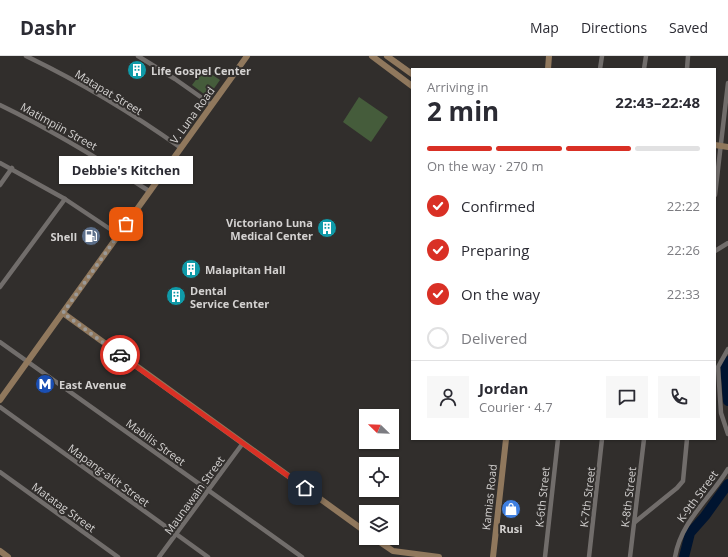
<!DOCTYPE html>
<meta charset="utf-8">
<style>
body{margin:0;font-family:"Open Sans",sans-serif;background:#f7f7f7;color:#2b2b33;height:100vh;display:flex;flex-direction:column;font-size:15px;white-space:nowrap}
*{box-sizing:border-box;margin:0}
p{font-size:13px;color:#7c7c81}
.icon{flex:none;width:22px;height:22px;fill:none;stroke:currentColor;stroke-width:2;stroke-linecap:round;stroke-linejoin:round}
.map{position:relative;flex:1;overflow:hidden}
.side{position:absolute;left:411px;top:12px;width:305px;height:372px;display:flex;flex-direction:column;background:#fff;border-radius:0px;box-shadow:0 1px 3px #0004}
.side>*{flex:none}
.needle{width:26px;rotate:293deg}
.buttons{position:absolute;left:359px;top:353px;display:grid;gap:8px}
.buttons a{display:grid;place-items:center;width:40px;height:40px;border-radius:0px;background:#fff;box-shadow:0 1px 3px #0004;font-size:20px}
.pin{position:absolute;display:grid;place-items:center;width:34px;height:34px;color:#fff;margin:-17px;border-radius:8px;box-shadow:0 2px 6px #0006}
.courier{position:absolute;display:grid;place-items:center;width:40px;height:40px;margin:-20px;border:3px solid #d93025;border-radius:50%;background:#fff;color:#222;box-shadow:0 1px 5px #0007}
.bubble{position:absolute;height:28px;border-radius:0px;background:#fff;box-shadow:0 1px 3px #0004;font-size:13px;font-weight:700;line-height:28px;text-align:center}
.headline em{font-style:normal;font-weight:700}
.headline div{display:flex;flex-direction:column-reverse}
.headline{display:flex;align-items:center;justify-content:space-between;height:68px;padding:0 16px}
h1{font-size:26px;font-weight:700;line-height:30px}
.bar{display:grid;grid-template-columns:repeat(4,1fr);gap:6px 4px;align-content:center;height:48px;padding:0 16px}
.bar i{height:5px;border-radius:3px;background:#e1e1e2}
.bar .current{background:#d93025}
.bar p{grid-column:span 4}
.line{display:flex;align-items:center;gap:10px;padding:0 16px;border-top:1px solid #e1e1e2}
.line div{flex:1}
.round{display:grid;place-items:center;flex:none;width:42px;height:42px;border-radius:0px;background:#f7f7f7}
ol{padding:0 16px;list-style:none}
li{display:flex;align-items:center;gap:12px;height:44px}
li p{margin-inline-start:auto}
li .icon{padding:4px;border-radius:50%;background:#d93025;color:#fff;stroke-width:4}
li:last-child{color:#7c7c81}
li i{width:22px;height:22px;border:2px solid #e1e1e2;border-radius:50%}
header{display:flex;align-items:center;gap:24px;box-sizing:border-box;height:56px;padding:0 20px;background:#fff;border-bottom:1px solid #e1e1e2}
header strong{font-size:19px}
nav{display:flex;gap:22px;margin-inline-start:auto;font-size:14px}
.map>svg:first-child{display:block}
.green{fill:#455c3b}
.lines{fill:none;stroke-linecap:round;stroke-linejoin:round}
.river{stroke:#001430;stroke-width:10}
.street{stroke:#716d6b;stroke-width:4.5}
.secondary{stroke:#90785d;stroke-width:6}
.done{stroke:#9b9997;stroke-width:4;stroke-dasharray:0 7.2}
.route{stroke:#d93025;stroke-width:5}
.labels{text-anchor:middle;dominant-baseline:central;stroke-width:4;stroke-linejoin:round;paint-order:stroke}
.poi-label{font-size:11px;font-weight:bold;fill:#d4d2d1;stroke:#312e2c;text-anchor:start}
.street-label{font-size:11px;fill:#d4d2d1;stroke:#312e2c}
</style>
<header>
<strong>Dashr</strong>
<nav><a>Map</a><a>Directions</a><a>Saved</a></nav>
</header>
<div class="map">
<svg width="728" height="501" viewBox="0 0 728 501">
<rect width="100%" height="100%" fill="#312e2c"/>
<g class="green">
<polygon points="204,13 220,24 208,41 192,29"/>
<polygon points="359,41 388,61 371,86 343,66"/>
</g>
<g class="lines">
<g class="river">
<polyline points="728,305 725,307 728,345"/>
<polyline points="684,501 690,477 705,460 728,428"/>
</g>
<g class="street">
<path d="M26 0C80 26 132 57 181 92"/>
<polyline points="138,0 175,23 212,49"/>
<polyline points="600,13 602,0"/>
<polyline points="644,13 646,0"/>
<polyline points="687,13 688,0"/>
<path d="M0 49C52 74 101 104 149 135"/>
<polyline points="0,107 65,143 119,179"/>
<polyline points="0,129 12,112"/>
<polyline points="715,139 728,27"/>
<polyline points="715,195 728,187"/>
<polyline points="0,231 65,143"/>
<polyline points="0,286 302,501"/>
<polyline points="728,293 718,311 721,357 728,378"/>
<polyline points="0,351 208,501"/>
<polyline points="0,416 118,501"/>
<polyline points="635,466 677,432 683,425 687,383"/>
<polyline points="159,501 243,387"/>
<polyline points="545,501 558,383"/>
<polyline points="589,501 602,383"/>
<polyline points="630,501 644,383"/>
<path d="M675 501C681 465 710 443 728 413"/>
</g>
<g class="secondary">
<polyline points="372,0 412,30"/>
<polyline points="387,0 412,18"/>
<polyline points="548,13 549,0"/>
<polyline points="715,89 728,91"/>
<polyline points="63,257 366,476"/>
<polyline points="0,344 247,0"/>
<polyline points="374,482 393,495 439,501"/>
<polyline points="0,495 8,501"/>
<polyline points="493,501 506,383"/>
</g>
</g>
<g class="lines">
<polyline class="done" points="120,299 63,257 126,168"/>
<polyline class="route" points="120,299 305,432"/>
</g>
<defs>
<symbol id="building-disc" viewBox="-11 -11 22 22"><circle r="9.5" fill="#0f9aa8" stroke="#312e2c"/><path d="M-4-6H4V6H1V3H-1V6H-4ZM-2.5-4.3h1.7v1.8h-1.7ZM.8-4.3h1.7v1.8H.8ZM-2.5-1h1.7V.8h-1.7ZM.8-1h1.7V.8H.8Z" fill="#fff"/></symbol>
<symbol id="fuel-disc" viewBox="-11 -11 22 22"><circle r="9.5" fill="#5c6f8a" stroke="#312e2c"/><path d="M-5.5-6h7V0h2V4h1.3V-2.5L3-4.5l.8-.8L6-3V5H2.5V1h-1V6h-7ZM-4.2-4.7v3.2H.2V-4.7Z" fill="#fff"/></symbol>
<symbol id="metro-disc" viewBox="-11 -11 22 22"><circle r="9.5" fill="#1a4fb4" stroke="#312e2c"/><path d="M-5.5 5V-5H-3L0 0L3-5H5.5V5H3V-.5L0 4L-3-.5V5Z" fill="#fff"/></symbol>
<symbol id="shop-disc" viewBox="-11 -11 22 22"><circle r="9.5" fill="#3f7fe0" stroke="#312e2c"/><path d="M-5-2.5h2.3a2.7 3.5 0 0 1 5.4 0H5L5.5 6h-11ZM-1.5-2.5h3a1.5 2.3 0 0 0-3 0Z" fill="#fff"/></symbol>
</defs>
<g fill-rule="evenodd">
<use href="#building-disc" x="126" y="3" width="22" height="22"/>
<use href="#building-disc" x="316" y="161" width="22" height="22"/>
<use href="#fuel-disc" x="80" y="169" width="22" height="22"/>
<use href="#building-disc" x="180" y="202" width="22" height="22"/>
<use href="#building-disc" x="165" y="229" width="22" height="22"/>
<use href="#metro-disc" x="34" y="317" width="22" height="22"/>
<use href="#shop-disc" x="500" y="442" width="22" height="22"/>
</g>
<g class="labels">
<g class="poi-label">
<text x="151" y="14">Life Gospel Center</text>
<text x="313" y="166" text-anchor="end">Victoriano Luna<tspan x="313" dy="13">Medical Center</tspan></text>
<text x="77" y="180" text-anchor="end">Shell</text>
<text x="205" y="213">Malapitan Hall</text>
<text x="190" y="234">Dental<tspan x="190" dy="13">Service Center</tspan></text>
<text x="59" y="328">East Avenue</text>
<text x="511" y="472" text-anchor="middle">Rusi</text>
</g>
<g class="street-label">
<text transform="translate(109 36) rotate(31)">Matapat Street</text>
<text transform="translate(192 59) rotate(-54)">V. Luna Road</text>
<text transform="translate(59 70) rotate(29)">Matimpiin Street</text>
<text transform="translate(156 386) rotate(36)">Mabilis Street</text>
<text transform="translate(109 419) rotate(36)">Mapang-akit Street</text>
<text transform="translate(194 439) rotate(-54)">Maunawain Street</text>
<text transform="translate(697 440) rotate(-54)">K-9th Street</text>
<text transform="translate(489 441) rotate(-84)">Kamias Road</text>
<text transform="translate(542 441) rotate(-84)">K-6th Street</text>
<text transform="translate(587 441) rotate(-83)">K-7th Street</text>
<text transform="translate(628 441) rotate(-83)">K-8th Street</text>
<text transform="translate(64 451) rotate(36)">Matatag Street</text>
</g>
</g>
</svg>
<div class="buttons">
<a><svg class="needle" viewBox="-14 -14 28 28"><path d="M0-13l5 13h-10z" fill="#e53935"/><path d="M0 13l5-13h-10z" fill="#7c7c81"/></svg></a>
<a><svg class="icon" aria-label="locate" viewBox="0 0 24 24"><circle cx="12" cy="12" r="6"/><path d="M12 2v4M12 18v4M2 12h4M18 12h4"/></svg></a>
<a><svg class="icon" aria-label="layers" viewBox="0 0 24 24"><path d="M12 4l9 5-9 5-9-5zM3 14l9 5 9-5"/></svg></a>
</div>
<div class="pin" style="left:126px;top:168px;background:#ea580c"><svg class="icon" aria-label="bag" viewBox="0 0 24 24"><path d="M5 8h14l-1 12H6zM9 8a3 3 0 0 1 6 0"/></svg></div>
<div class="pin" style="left:305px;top:432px;background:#1f2937"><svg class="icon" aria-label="home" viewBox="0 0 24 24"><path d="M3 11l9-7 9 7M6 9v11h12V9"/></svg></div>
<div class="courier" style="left:120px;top:299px"><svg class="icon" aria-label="car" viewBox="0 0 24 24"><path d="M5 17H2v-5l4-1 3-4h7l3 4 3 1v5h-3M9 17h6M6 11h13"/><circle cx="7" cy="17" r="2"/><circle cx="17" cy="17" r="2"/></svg></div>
<div class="bubble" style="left:59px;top:100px;width:134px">Debbie's Kitchen</div>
<section class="side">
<div class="headline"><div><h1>2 min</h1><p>Arriving in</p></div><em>22:43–22:48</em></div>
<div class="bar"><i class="current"></i><i class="current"></i><i class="current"></i><i></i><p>On the way · 270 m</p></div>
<ol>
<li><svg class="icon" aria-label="check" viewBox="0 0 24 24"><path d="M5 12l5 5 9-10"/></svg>Confirmed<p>22:22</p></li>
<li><svg class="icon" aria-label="check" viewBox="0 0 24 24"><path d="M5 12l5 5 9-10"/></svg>Preparing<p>22:26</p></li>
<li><svg class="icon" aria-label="check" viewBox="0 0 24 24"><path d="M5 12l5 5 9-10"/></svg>On the way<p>22:33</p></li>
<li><i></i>Delivered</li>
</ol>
<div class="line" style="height:72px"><a class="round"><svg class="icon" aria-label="person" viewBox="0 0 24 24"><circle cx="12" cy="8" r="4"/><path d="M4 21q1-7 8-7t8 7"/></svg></a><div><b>Jordan</b><p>Courier · 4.7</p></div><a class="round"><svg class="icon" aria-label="chat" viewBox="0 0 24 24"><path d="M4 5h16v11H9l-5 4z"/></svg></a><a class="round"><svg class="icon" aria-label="phone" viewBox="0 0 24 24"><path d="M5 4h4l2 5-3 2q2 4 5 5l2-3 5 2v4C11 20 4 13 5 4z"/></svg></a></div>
</section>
</div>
